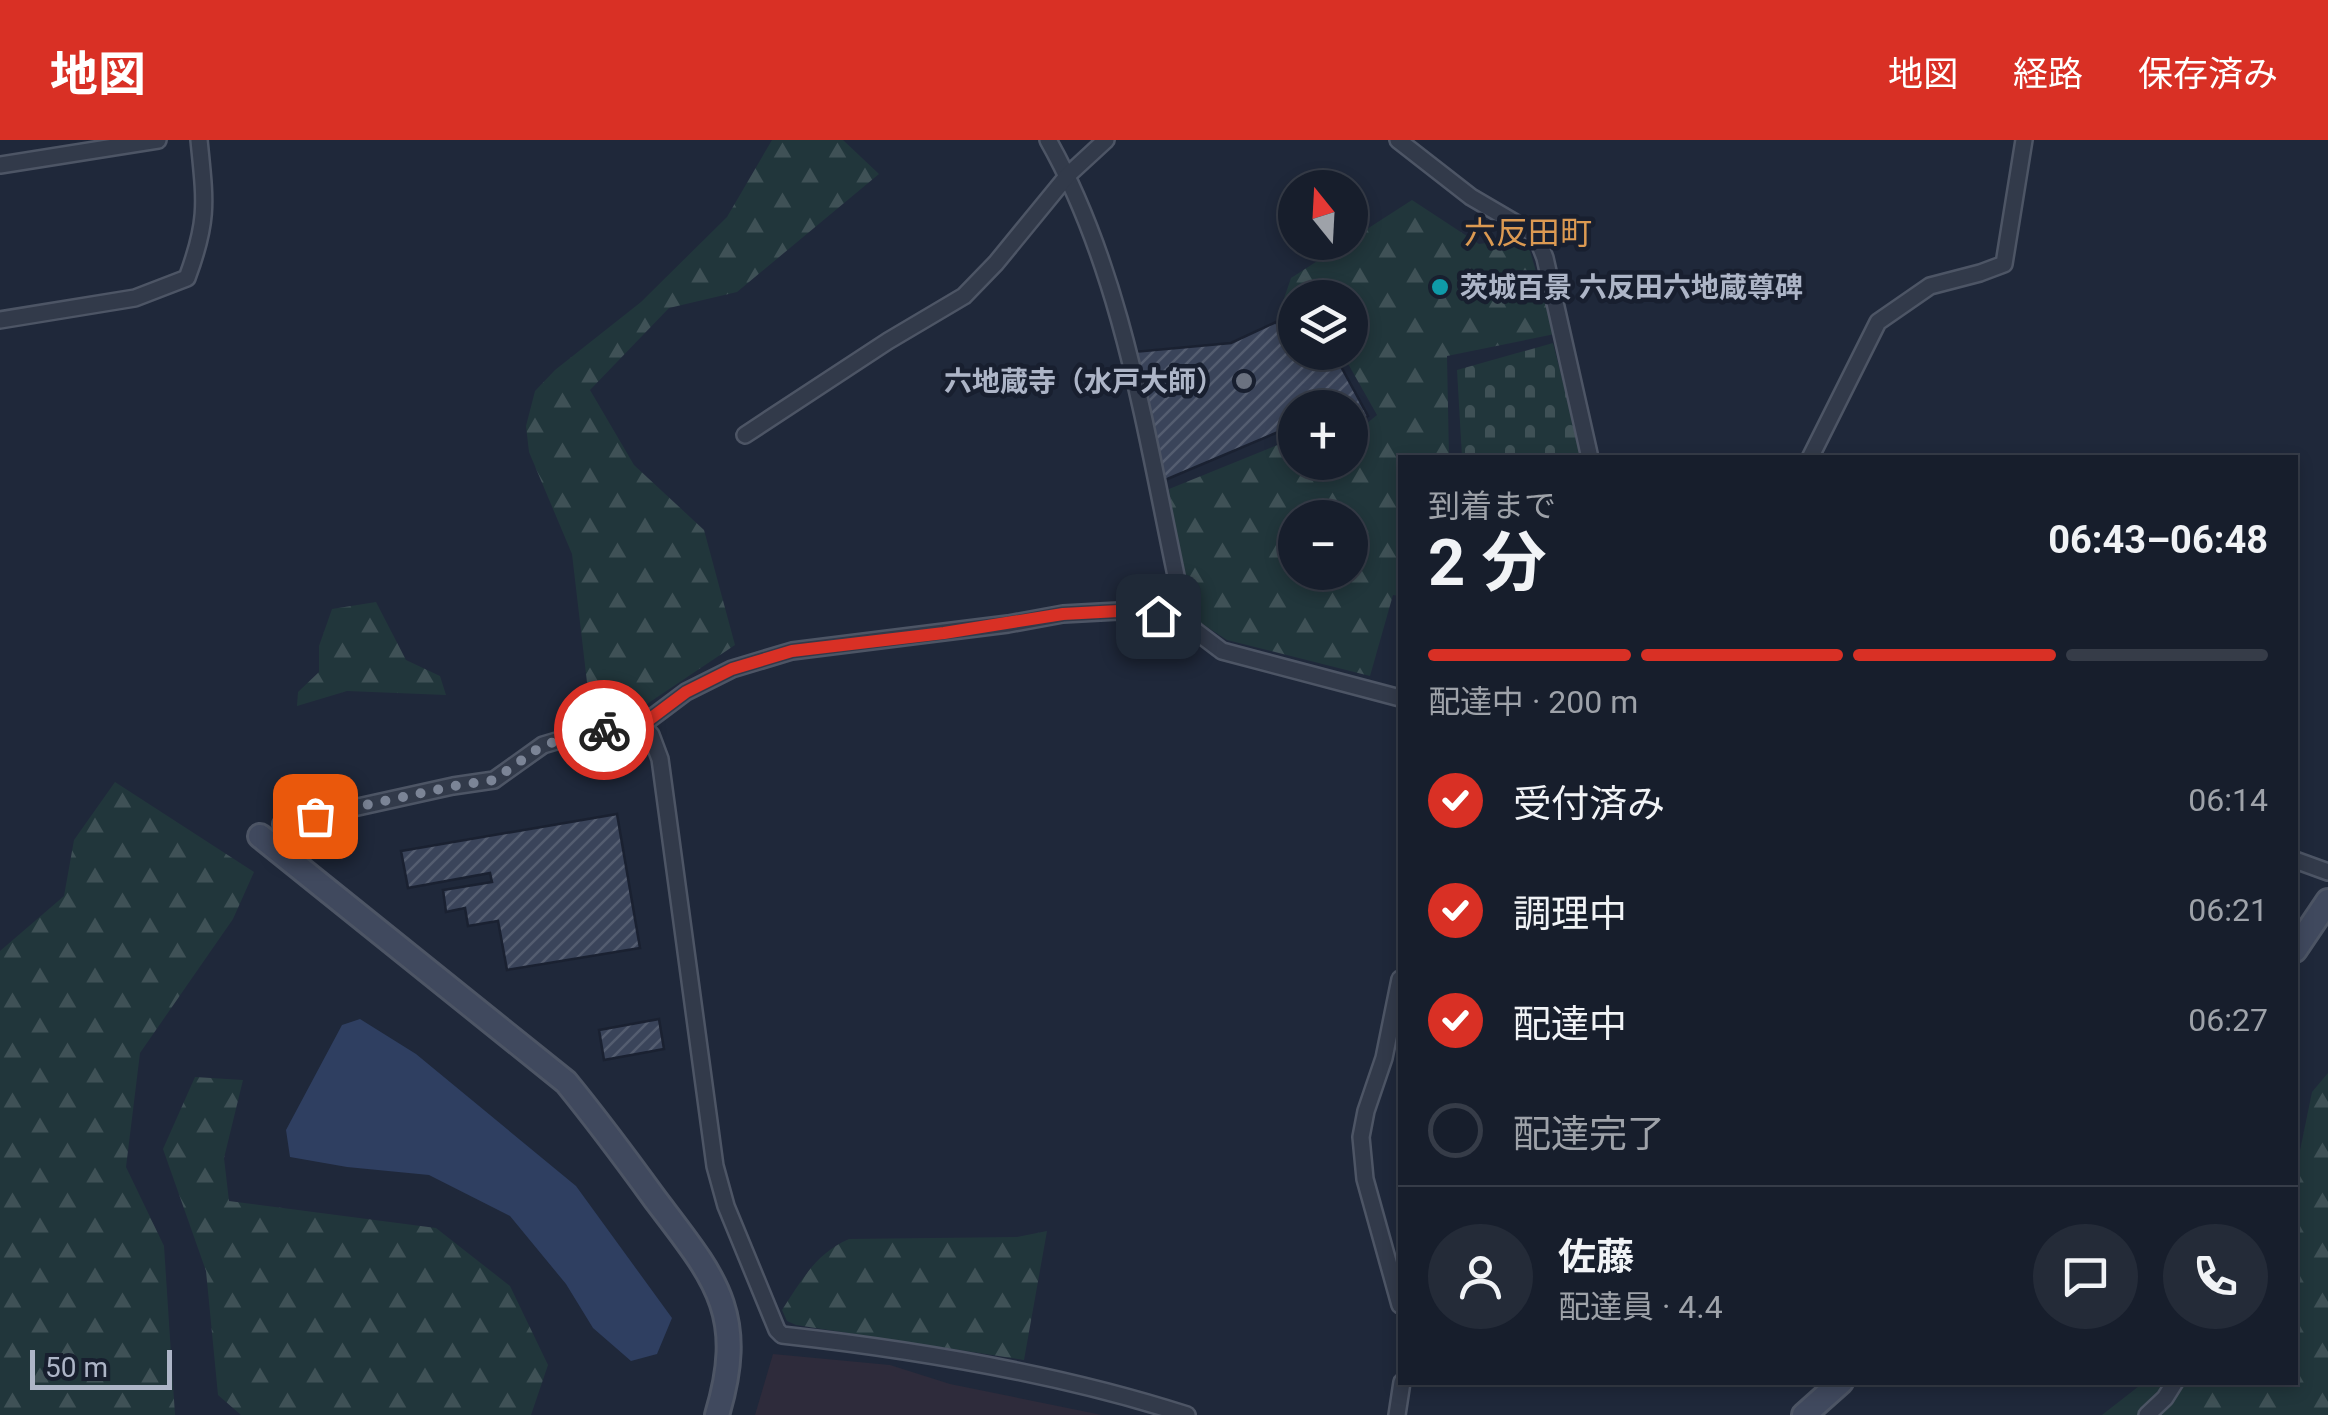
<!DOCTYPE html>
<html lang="ja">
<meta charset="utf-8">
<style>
body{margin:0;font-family:Roboto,"Noto Sans JP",sans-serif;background:#242b38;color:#f1f3f6;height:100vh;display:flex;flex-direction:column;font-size:38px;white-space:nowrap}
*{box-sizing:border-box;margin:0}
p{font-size:32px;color:#9ea2a9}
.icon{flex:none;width:55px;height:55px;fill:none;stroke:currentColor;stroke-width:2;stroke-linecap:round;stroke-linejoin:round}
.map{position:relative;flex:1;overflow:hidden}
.details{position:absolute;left:1398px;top:315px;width:900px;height:930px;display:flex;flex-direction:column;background:#171e2c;border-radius:0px;box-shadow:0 5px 15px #0003,0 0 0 2px #363c48}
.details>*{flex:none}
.needle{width:65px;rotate:342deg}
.buttons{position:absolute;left:1278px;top:30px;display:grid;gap:20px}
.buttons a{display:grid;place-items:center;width:90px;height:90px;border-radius:50%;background:#171e2c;box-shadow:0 5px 15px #0003,0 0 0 2px #363c48;font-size:50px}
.scale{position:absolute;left:30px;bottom:25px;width:142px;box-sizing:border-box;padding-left:10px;border:5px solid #adb5c7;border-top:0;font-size:28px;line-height:35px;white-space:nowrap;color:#adb5c7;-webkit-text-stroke:8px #181f2f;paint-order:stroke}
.pin{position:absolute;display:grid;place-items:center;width:85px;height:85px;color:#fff;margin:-42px;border-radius:20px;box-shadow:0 5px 15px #0006}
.courier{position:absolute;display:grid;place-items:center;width:100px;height:100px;margin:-50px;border:8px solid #d93025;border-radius:50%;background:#fff;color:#222;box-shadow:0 2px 12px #0007}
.headline em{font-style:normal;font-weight:700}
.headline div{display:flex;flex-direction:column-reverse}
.headline{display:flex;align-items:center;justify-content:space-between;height:170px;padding:0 30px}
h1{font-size:65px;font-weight:700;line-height:75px}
.bar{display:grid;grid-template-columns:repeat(4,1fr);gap:15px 10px;align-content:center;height:120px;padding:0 30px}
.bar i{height:12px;border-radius:8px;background:#363c48}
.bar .active{background:#d93025}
.bar p{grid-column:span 4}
.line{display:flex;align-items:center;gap:25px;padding:0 30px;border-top:2px solid #363c48}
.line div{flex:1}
.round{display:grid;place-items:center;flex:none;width:105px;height:105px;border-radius:52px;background:#242b38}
ol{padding:0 30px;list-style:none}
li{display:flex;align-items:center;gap:30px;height:110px}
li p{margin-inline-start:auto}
li .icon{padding:10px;border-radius:50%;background:#d93025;color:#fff;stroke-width:4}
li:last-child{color:#9ea2a9}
li i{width:55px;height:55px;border:5px solid #363c48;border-radius:50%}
header{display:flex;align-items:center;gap:60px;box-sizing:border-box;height:140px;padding:0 50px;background:#d93025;color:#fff}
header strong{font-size:48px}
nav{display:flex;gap:55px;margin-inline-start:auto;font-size:35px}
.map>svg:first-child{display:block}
.medical{fill:#2e2b3b}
.forest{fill:url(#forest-firs);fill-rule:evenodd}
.cemetery{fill:url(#cemetery-stones)}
.water{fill:#2f3f61}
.building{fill:url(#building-hatch);stroke:#1a2131;stroke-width:2.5}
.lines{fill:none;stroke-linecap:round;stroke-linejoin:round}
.street-casing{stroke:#4d5565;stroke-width:20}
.secondary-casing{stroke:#4d5565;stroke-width:28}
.street{stroke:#323a4a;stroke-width:15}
.secondary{stroke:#40495e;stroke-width:22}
.done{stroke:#7b8496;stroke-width:10;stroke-dasharray:0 18}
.route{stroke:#d93025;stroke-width:12}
.culture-dot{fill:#0f9aa8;stroke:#181f2f;stroke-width:4}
.worship-dot{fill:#6b7280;stroke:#181f2f;stroke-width:4}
.labels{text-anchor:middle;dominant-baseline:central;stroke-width:9;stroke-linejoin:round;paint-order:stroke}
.poi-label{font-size:28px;font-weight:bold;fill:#adb5c7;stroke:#181f2f;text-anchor:start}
.quarter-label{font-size:32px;fill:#dc9a52;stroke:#181f2f}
</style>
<header>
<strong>地図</strong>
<nav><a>地図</a><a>経路</a><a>保存済み</a></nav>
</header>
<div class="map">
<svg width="2328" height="1275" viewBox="0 0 2328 1275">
<defs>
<pattern id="forest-firs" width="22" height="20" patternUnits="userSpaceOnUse" patternTransform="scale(2.5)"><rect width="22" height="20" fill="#21363b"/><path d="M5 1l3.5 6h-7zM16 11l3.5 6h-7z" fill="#3f5156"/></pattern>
<pattern id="cemetery-stones" width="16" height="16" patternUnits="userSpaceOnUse" patternTransform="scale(2.5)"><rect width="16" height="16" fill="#21363b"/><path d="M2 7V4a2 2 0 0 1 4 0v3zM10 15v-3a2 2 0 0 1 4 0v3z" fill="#3f5156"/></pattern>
<pattern id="building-hatch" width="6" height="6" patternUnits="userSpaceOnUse" patternTransform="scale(2.5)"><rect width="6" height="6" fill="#3a445a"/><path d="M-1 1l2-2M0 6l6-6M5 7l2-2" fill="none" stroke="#545d70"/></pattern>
</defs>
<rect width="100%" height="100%" fill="#1f283a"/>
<polygon class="medical" points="773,1214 890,1225 950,1244 1102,1275 755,1275"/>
<g class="forest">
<polygon points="772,0 843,0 879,34 737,152 669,168 590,250 634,325 704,390 735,505 638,570 608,576 590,568 572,414 529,312 526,286 535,251 555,230 641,162 727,77"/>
<path d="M1412 60 1479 104 1526 98 1555 194 1447 216 1449 317 1400 318V456L1393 455 1370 536 1227 500 1187 474 1169 349 1290 300H1295V322H1350V297L1377 275 1342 213 1350 212V158H1295V199L1278 176 1291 138ZM1295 378H1350V432H1295Z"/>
<polygon points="376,462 406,520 440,536 446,555 347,551 297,566 298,552 319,532 319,506 332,469"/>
<polygon points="115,642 254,732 233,779 140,913 126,1027 164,1106 175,1275 0,1275 0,811 64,756 74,700"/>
<polygon points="2328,933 2328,1275 2102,1275 2143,1243 2295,1242 2295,1035 2312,952"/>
<polygon points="195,937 243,940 224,1018 229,1061 436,1088 510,1146 548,1225 531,1275 241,1275 218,1255 206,1131 163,1009"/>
<path d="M1047 1091 1024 1220 796 1185 787 1181 782 1170C801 1141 816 1113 849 1099L1017 1097Z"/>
</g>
<polygon class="cemetery" points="1553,203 1582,317 1462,317 1457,230"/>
<polygon class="water" points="360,879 416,914 576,1046 672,1178 657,1214 631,1221 593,1188 566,1144 510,1076 429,1035 347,1027 290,1017 286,990 342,885"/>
<g class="building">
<polygon points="1276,182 1292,215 1333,212 1368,276 1350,290 1350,268 1295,268 1295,288 1290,287 1165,340 1133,212 1231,203"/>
<polygon points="617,674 640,808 507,830 498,781 468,786 465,768 446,772 443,750 492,742 490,733 408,748 401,711"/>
<polygon points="659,879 664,909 604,920 599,890"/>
</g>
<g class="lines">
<defs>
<g id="street">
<path d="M1048 0C1125 136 1148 308 1181 459L1193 489"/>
<polyline points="1398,0 1471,57 1536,95 1545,118 1590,318"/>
<polyline points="0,25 158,0"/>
<path d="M0 180 135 158 187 138C209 79 205 61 199 0"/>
<polyline points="745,295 888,201 964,156 996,123 1068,35 1106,0"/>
<polyline points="1810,318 1878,182 1930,146 1980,133 2004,124 2024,0"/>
<path d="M642 585 651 595 660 619 715 1026 726 1066 777 1190 782 1195C917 1210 1057 1233 1187 1275"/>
<polyline points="281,684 453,646 494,640 543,605 580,594 642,585 686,552 732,529 792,511 1008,484 1063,474 1119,471 1158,476 1193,489 1222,511 1400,558"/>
<polyline points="2295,720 2328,732"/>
<polyline points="1400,839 1384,918 1366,971 1361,997 1365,1039 1400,1165"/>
<polyline points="1397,1275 1402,1242"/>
<polyline points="2147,1275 2165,1258 2175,1242"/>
</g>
<g id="secondary">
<path d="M260 696 566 942C597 980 626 1019 655 1059 714 1137 748 1172 717 1275"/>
<polyline points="2295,810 2328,761"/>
<polyline points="1804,1275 1841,1242"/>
</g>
</defs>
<use href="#street" class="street-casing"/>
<use href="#secondary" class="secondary-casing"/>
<use href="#street" class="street"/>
<use href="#secondary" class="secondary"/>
</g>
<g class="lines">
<polyline class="done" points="315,676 454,646 494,640 543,605 604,590"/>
<polyline class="route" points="604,590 642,585 686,552 732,529 792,511 944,493 1063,474 1119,471 1158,476"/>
</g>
<circle class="culture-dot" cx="1440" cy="147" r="10"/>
<circle class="worship-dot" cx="1244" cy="241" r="10"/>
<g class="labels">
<g class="poi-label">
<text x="1460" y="147">茨城百景 六反田六地蔵尊碑</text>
<text x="1224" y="241" text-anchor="end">六地蔵寺（水戸大師）</text>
</g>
<g class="quarter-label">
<text x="1528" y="93">六反田町</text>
</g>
</g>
</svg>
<div class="buttons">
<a><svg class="needle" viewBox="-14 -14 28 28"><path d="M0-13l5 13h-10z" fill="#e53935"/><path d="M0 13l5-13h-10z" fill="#9ea2a9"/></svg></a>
<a><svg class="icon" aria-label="layers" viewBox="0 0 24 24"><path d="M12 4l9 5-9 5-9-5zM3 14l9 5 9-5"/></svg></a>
<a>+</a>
<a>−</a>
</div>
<div class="scale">50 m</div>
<div class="pin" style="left:315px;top:676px;background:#ea580c"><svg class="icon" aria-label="bag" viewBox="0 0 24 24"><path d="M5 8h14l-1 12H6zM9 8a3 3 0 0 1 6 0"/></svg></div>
<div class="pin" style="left:1158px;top:476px;background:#1f2937"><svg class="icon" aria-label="home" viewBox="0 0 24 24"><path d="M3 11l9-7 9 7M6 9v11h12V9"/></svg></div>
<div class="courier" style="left:604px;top:590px"><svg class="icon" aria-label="bike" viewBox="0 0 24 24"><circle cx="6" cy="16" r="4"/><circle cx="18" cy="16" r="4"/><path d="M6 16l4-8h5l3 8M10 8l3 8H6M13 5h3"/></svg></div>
<section class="details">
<div class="headline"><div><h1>2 分</h1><p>到着まで</p></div><em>06:43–06:48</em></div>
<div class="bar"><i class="active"></i><i class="active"></i><i class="active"></i><i></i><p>配達中 · 200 m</p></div>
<ol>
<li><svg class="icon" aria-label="check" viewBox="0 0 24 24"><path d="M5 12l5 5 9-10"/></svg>受付済み<p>06:14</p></li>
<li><svg class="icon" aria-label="check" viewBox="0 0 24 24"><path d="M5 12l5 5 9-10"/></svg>調理中<p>06:21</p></li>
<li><svg class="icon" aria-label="check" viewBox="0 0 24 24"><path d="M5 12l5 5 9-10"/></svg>配達中<p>06:27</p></li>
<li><i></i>配達完了</li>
</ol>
<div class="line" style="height:180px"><a class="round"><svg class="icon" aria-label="person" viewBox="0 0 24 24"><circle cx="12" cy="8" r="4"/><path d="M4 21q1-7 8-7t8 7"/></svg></a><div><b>佐藤</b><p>配達員 · 4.4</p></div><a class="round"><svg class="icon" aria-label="chat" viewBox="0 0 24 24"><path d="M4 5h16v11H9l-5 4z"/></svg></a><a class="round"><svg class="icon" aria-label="phone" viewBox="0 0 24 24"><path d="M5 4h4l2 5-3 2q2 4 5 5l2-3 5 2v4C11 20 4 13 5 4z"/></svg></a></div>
</section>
</div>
